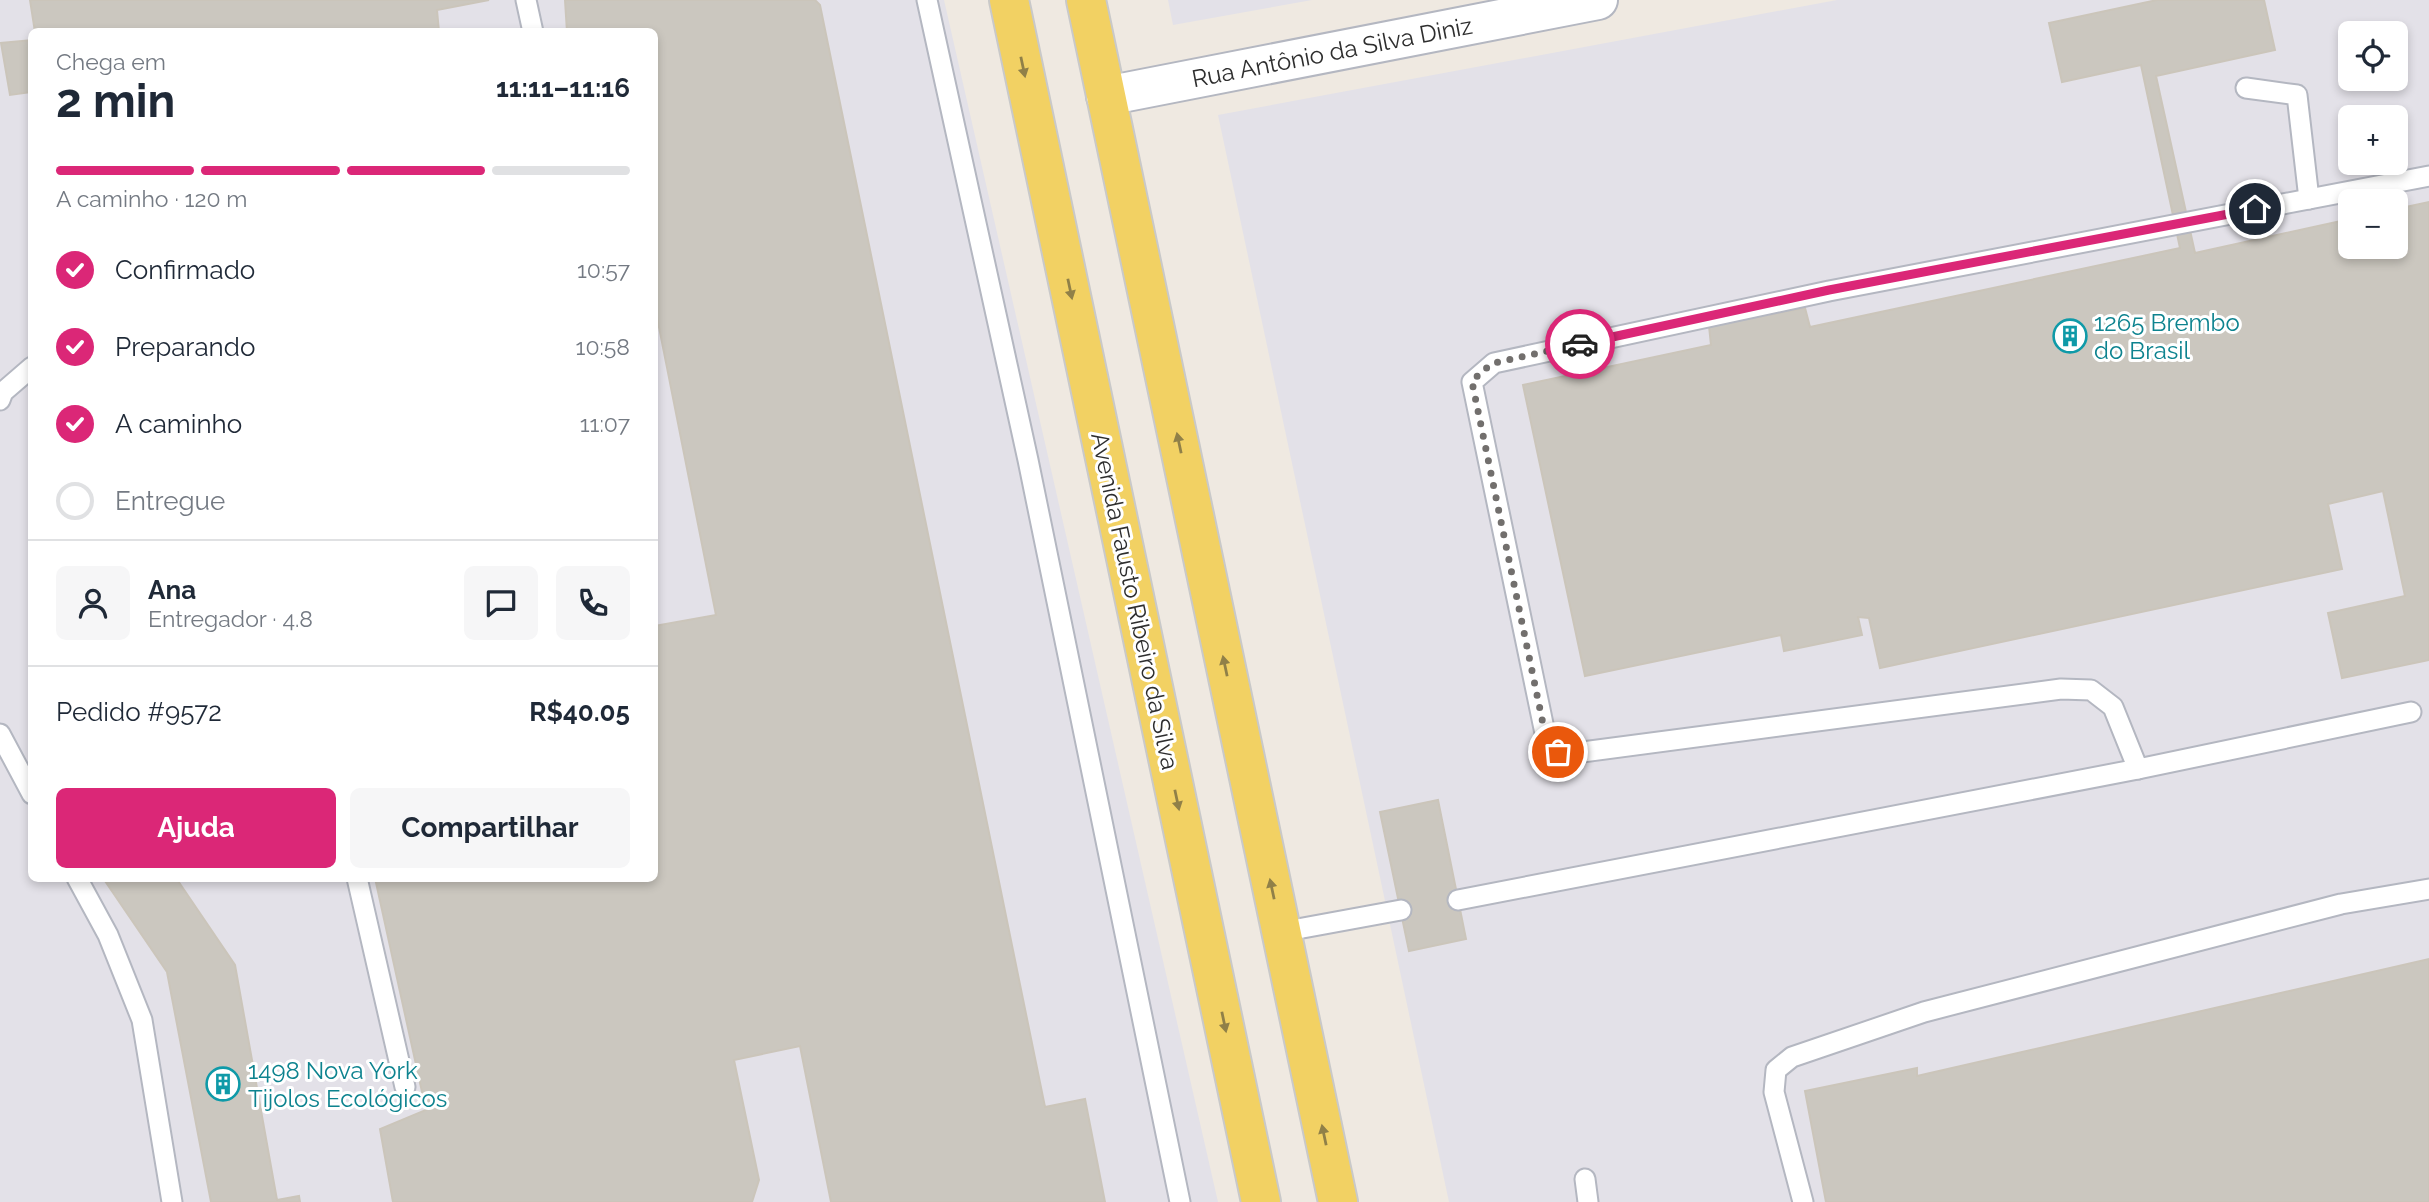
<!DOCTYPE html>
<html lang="pt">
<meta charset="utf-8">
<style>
body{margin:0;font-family:Raleway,sans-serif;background:#f6f6f7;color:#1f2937;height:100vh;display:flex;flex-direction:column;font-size:26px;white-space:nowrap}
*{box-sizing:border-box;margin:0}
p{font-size:23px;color:#747a83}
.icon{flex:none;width:38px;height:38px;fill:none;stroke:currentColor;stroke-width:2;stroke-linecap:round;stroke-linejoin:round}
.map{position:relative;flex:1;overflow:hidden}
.sheet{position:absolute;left:28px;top:28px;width:630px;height:854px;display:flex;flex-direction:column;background:#fff;border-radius:10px;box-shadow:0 4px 10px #0003}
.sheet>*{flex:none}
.fabs{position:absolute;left:2338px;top:21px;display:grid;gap:14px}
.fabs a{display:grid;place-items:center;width:70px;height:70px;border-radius:10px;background:#fff;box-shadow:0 4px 10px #0003;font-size:35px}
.pin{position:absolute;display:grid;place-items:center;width:60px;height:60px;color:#fff;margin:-30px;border:4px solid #fff;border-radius:50%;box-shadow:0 2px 7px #0007}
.courier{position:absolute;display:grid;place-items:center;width:70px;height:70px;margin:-35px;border:5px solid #db2777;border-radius:50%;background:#fff;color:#222;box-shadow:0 2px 9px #0007}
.overview em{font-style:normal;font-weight:700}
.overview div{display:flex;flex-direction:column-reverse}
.overview{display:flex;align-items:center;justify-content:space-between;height:119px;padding:0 28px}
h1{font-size:46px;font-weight:700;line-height:52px}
.bar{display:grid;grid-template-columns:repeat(4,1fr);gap:10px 7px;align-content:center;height:84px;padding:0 28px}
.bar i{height:9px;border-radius:5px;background:#e0e1e3}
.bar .current{background:#db2777}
.bar p{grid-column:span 4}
.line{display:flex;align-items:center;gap:18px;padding:0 28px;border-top:2px solid #e0e1e3}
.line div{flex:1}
.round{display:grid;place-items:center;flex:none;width:74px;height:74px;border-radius:10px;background:#f6f6f7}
ol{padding:0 28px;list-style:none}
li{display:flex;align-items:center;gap:21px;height:77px}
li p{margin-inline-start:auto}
li .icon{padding:7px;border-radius:50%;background:#db2777;color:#fff;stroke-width:4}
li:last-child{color:#747a83}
li i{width:38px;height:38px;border:4px solid #e0e1e3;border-radius:50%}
.button{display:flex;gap:14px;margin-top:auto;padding:14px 28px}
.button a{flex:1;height:80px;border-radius:10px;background:#db2777;color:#fff;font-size:28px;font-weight:700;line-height:80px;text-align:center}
.button a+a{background:#f6f6f7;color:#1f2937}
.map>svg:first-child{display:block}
.industrial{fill:#e3e1e8;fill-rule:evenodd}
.building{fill:#cbc7bf;stroke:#cbc5ba;stroke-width:2}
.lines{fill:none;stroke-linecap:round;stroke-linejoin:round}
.service-casing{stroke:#b4b7c1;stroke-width:23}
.minor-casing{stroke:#b4b7c1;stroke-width:42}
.primary-casing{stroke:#c9c9c9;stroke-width:42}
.service{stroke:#fff;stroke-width:19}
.minor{stroke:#fff;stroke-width:38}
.primary{stroke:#f2d163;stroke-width:38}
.oneway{fill:#908048}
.done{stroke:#726f6d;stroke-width:7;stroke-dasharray:0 12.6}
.route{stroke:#db2777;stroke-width:9}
.labels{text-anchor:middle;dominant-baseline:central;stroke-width:6;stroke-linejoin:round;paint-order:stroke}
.street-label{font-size:24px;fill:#2e2e2e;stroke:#fff}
.culture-label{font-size:24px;fill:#0d838f;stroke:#fff;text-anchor:start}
</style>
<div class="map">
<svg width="2429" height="1202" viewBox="0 0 2429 1202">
<rect width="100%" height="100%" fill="#efe9e1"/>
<g class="industrial">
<path d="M0 0H944L1218 1202H0ZM32 32H654V878H32Z"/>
<polygon points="1168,0 1312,0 1173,25"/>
<path d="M1837 0H2429V1202H1449L1218 115ZM2350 33H2396V79H2350ZM2350 117H2396V163H2350ZM2350 201H2396V247H2350Z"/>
</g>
<g class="building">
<polygon points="30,0 489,0 437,10 439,32 35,32"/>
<polygon points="565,0 815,0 820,5 1045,1107 1085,1099 1105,1202 831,1202 800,1046 734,1060 759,1180 752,1202 393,1202 380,1129 426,1110 375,878 654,878 654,626 716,615 654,302 654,32 567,32"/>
<polygon points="2157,0 2264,0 2275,50 2156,76 2195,253 2350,219 2350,247 2396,247 2396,209 2429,202 2429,660 2342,678 2328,613 2405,596 2383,491 2328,504 2342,569 1880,668 1869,618 1858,617 1862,635 1784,651 1781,635 1585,676 1523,385 1711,345 1709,326 1805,308 1810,327 2180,248 2141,65 2062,82 2049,23"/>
<polygon points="32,40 32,92 10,95 1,43"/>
<polygon points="1438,800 1466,939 1409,951 1380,812"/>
<polygon points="103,878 176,878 235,965 277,1200 299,1196 300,1202 211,1202 167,972"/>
<polygon points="2429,959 2429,1202 1826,1202 1805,1091 1917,1068 1917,1076"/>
</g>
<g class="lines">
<defs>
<g id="service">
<polyline points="526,0 533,32"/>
<polyline points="927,0 1028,460 1180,1202"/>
<polyline points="2246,88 2297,95 2309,199"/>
<polyline points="0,400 3,392 32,367"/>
<polyline points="0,734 32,794"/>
<polyline points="2138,769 2113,707 2091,690 2061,689 1575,753 1558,752 1547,743 1472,382 1494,363 1829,291 2429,176"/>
<polyline points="77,878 108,935 142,1020 172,1202"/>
<polyline points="357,878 405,1087"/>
<polyline points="1458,900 2138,769 2411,712"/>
<polyline points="1281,932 1401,910"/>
<polyline points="1585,1179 1588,1202"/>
<polyline points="1803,1202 1774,1092 1776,1070 1792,1057 1924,1012 2341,904 2429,889"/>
</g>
<polyline id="minor" points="1106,96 1598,0"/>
<g id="primary">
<polyline points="1009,0 1261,1202"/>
<polyline points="1086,0 1338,1202"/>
</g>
</defs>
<use href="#service" class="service-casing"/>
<use href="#minor" class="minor-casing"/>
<use href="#primary" class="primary-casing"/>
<use href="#service" class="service"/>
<use href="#minor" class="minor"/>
<use href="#primary" class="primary"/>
</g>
<defs><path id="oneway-solid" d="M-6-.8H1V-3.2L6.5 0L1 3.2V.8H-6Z" transform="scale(1.75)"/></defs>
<g class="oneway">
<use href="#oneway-solid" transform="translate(1023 67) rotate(78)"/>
<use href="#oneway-solid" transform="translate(1070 289) rotate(78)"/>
<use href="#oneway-solid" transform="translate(1179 443) rotate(-102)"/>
<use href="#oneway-solid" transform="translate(1225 666) rotate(-102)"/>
<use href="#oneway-solid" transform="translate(1177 800) rotate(78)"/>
<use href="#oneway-solid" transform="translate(1272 889) rotate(-102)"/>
<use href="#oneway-solid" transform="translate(1224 1022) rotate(78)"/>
<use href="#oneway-solid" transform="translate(1324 1135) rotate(-102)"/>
</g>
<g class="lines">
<polyline class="done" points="1558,752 1547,743 1472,382 1481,372 1494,363 1580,344"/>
<polyline class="route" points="1580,344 1829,290 2255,209"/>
</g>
<defs>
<symbol id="building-ring" viewBox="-11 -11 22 22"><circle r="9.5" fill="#fff" stroke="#0f9aa8" stroke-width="1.5"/><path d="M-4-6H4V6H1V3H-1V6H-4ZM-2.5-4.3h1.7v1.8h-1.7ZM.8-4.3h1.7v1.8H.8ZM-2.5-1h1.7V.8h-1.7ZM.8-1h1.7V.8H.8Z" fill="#0f9aa8"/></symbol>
</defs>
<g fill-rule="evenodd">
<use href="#building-ring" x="2051" y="317" width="38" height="38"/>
<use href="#building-ring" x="204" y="1065" width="38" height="38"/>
</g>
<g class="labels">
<g class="street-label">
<text transform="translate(1332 52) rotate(-11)">Rua Antônio da Silva Diniz</text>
<text transform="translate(1135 601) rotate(78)">Avenida Fausto Ribeiro da Silva</text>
</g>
<g class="culture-label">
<text x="2094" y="322">1265 Brembo<tspan x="2094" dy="28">do Brasil</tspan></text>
<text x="248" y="1070">1498 Nova York<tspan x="248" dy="28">Tijolos Ecológicos</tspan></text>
</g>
</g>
</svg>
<div class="fabs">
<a><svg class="icon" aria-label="locate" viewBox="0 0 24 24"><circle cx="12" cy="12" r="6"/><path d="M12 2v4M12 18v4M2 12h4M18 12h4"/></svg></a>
<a>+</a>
<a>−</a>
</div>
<div class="pin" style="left:1558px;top:752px;background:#ea580c"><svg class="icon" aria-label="bag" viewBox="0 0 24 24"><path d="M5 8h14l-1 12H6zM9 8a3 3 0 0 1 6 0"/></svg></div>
<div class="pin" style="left:2255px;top:209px;background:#1f2937"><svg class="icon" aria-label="home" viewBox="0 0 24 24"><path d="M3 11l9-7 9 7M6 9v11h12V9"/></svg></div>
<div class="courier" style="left:1580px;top:344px"><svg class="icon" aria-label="car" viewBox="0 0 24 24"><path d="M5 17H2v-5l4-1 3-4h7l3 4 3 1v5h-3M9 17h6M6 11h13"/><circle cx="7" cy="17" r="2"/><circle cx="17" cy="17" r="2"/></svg></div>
<section class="sheet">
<div class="overview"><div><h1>2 min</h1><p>Chega em</p></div><em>11:11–11:16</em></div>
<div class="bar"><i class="current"></i><i class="current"></i><i class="current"></i><i></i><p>A caminho · 120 m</p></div>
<ol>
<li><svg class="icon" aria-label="check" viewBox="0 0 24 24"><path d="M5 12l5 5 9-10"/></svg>Confirmado<p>10:57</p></li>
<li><svg class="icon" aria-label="check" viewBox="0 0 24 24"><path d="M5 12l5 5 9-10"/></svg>Preparando<p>10:58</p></li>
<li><svg class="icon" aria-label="check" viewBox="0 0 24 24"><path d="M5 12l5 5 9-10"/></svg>A caminho<p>11:07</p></li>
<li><i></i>Entregue</li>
</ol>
<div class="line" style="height:126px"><a class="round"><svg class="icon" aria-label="person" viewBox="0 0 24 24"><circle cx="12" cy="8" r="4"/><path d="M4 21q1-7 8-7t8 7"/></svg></a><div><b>Ana</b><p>Entregador · 4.8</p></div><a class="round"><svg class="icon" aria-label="chat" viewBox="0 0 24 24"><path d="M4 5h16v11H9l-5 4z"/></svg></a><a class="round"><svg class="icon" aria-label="phone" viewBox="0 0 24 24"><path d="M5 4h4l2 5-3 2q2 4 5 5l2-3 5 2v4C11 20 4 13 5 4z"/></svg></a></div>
<div class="line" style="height:91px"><div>Pedido #9572</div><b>R$40.05</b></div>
<div class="button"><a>Ajuda</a><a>Compartilhar</a></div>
</section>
</div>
